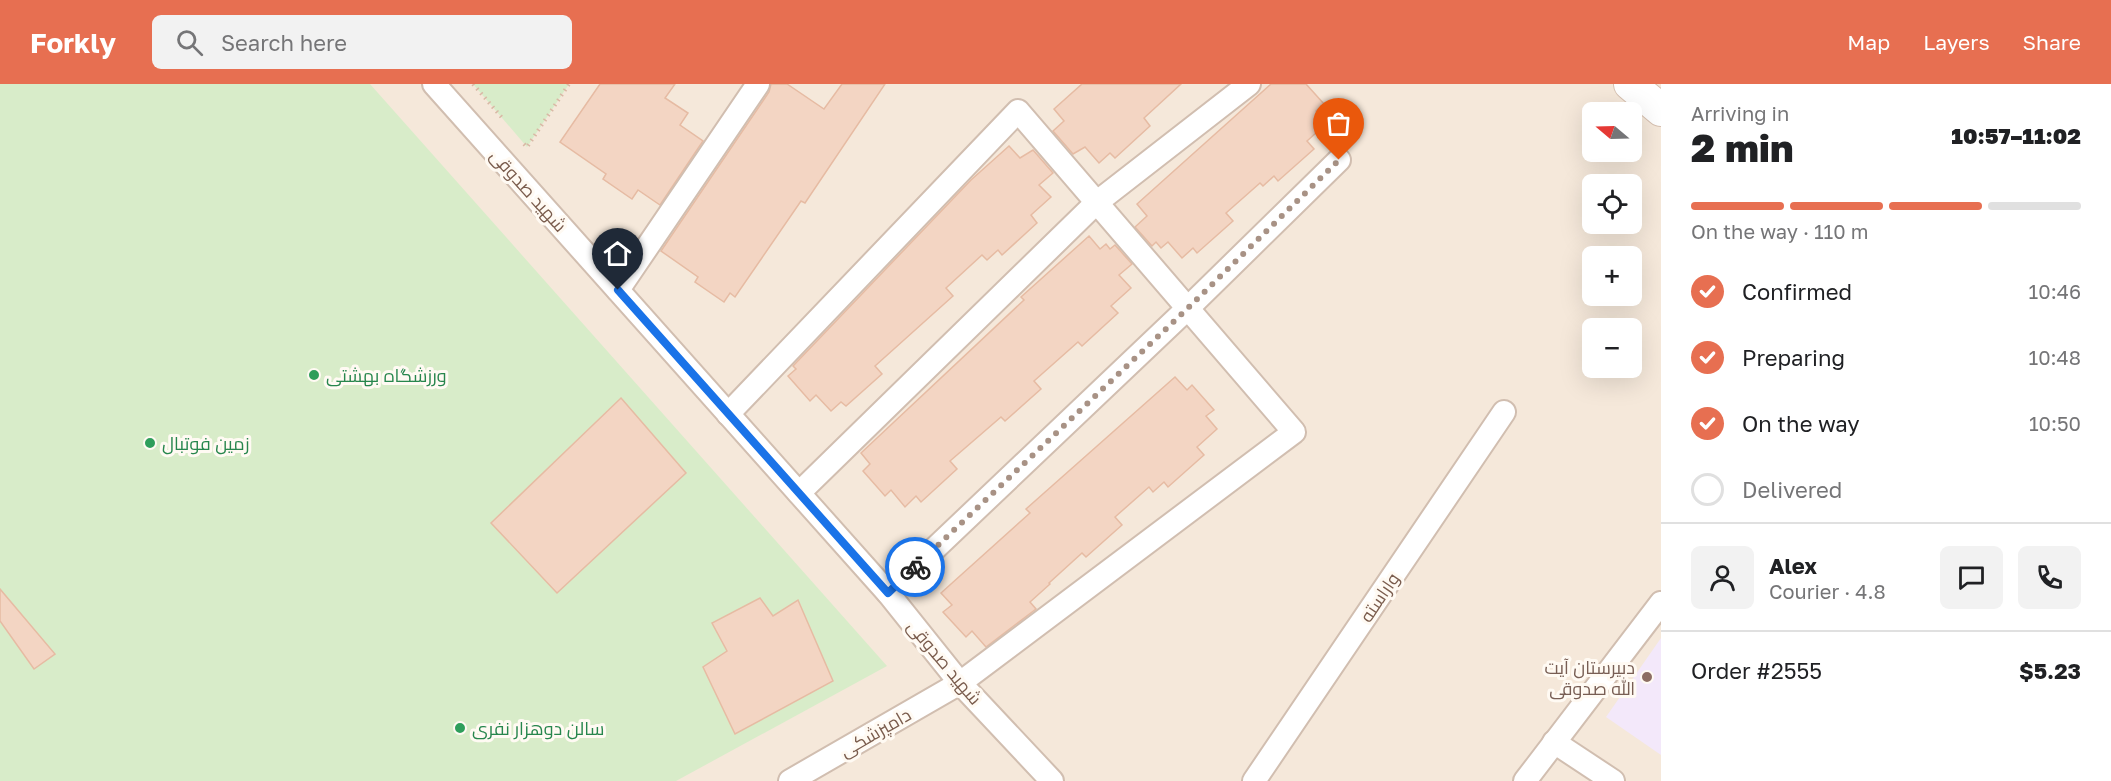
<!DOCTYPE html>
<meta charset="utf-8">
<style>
body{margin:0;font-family:"Golos Text",Cairo,sans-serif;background:#f2f2f2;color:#202124;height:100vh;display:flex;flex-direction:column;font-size:22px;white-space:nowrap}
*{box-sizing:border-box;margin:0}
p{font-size:20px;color:#757577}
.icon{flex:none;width:33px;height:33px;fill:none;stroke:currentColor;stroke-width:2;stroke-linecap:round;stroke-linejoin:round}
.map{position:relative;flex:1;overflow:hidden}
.sheet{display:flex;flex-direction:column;background:#fff;width:450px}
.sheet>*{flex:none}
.needle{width:39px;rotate:289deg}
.tools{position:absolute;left:1582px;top:18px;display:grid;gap:12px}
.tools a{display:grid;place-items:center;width:60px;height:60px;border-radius:9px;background:#fff;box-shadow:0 6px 24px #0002;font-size:30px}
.pin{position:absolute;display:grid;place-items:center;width:51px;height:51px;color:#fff;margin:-62px -26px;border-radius:50% 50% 50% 0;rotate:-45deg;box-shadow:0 0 6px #0007}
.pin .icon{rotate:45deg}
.courier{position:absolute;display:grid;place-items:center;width:60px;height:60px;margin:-30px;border:4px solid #1a73e8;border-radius:50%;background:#fff;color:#222;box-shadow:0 2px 8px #0007}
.headline em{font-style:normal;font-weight:800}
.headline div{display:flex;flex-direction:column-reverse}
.headline{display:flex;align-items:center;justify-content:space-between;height:102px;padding:0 30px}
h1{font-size:39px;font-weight:800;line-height:45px}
.bar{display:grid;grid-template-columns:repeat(4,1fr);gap:9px 6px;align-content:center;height:72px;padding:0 30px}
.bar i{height:8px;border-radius:4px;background:#e0e0e0}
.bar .current{background:#e76f51}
.bar p{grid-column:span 4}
.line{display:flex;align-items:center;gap:15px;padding:0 30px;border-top:2px solid #e0e0e0}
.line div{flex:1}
.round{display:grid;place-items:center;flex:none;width:63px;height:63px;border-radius:9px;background:#f2f2f2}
ol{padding:0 30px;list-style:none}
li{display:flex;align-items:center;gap:18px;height:66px}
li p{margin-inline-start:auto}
li .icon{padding:6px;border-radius:50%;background:#e76f51;color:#fff;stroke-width:4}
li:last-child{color:#757577}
li i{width:33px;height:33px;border:3px solid #e0e0e0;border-radius:50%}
header{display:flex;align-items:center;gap:36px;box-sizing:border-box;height:84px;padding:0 30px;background:#e76f51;color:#fff}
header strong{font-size:28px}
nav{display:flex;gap:33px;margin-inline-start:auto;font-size:21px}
.search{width:420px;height:54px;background:#f2f2f2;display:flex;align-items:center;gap:15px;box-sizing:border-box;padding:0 21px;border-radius:9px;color:#757577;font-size:22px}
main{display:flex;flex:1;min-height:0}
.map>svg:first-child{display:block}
.residential{fill:#f5e8da;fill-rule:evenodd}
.education{fill:#f3e8fa}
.green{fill:#d8ecc9}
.building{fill:#f3d5c3;stroke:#e6bba3;stroke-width:1.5}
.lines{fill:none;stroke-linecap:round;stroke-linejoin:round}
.minor-casing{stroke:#d1beb0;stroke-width:26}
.secondary-casing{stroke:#d6c0b0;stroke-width:34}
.path{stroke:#d9b8a5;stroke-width:4;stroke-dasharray:1.5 4.5;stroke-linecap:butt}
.minor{stroke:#fff;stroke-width:22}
.secondary{stroke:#fff;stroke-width:32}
.done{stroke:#a89285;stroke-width:6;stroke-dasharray:0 10.8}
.route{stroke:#1a73e8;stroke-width:8}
.leisure-dot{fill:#2e9e5b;stroke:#fffaf3;stroke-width:2}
.education-dot{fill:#8d6e63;stroke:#fffaf3;stroke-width:2}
.labels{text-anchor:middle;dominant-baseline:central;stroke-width:6;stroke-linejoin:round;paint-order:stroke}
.street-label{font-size:18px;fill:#7a5c4d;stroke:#fffaf3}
.leisure-label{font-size:18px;fill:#27864d;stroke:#fffaf3;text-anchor:start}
.education-label{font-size:18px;fill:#785e54;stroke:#fffaf3;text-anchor:end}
</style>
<header>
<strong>Forkly</strong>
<div class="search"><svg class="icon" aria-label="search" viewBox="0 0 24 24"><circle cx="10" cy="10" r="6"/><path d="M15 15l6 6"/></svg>Search here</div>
<nav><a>Map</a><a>Layers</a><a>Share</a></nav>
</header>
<main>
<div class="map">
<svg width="1661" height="697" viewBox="0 0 1661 697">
<rect width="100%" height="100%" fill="#fdf6ec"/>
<path class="residential" d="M0 0H1661V697H0ZM1593 28H1632V68H1593ZM1593 100H1632V140H1593ZM1593 172H1632V212H1593ZM1593 244H1632V284H1593Z"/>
<polygon class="education" points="1661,554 1661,671 1606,633"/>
<g class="green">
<polygon points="0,0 370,0 887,582 676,697 0,697"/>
<polygon points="473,0 569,0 527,63"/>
</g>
<g class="building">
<polygon points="600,0 675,0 665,14 688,29 680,41 703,57 660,121 638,106 632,115 603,95 606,90 560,58"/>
<polygon points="771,0 787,0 824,25 842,0 885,0 805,119 801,117 735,213 730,209 724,218 695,198 698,193 661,167 769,8"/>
<polygon points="1082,0 1181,0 1144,34 1150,42 1115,74 1110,69 1099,79 1085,63 1073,70 1053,47 1064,37 1054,25"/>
<polygon points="1271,0 1306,0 1324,20 1316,27 1327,39 1307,57 1314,65 1278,97 1274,92 1263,102 1260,99 1226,129 1233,137 1197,169 1193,164 1182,174 1168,158 1161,164 1156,158 1152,162 1135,143 1147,132 1137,120"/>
<polygon points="1009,62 1020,74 1033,66 1053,89 1039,101 1051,113 1031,131 1037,139 1002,171 998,166 987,176 982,171 946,204 953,212 875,282 882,290 846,322 841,318 831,327 816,311 810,317 788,292 796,285 793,282 971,96"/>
<polygon points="1089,152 1100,165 1106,160 1110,165 1115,161 1132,180 1119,191 1131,204 1111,222 1118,229 1082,262 1078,258 1034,297 1041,305 1005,337 1001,333 950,377 957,385 921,418 916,412 905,423 891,406 885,412 863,387 870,380 861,369 1024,216 1021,213"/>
<polygon points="1175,293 1187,306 1192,301 1214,326 1206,332 1217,345 1197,363 1204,371 1168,403 1164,398 1153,408 1149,403 1115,433 1122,441 1086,473 1082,469 1049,499 1050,500 1030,518 1036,525 986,563 972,547 966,553 943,528 952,521 941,509 1030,429 1026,425"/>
<polygon points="621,314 686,389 557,509 491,439"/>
<polygon points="0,505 55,570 34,585 0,537"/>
<polygon points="760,514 773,532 798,516 833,597 735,650 703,583 727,567 712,539"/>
</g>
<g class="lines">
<defs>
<g id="minor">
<polyline points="434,0 888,509 960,599 1052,697"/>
<polyline points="618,206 758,0"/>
<polyline points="728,330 1018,27 1294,348 960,599 790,697"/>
<polyline points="799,409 1096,119 1249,0"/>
<polyline points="888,509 1188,224 1339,76"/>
<polyline points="1554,658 1613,697"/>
<polyline points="1254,697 1504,328"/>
<polyline points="1525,697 1661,519"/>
</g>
<polyline id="secondary" points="1630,0 1661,26"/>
</defs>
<use href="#minor" class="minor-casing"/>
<use href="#secondary" class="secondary-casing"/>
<g class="path">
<polyline points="473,0 504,36"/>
<polyline points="524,60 527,63 569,0"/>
</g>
<use href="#minor" class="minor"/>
<use href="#secondary" class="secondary"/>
</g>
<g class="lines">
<polyline class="done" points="915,483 1188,224 1339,76"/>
<polyline class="route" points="618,206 888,509 915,483"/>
</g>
<g class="leisure-dot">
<circle cx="314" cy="291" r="6"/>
<circle cx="150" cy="359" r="6"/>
<circle cx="460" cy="644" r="6"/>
</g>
<circle class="education-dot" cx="1647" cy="593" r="6"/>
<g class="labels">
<g class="street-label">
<text transform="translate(529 106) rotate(48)">شهید صدوقی</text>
<text transform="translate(1379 513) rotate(-56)">واراسته</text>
<text transform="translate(945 578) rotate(50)">شهید صدوقی</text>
<text transform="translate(875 648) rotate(-30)">دامپزشکی</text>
</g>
<g class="leisure-label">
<text x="326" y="291">ورزشگاه بهشتی</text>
<text x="162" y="359">زمین فوتبال</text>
<text x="472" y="644">سالن دوهزار نفری</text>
</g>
<g class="education-label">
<text x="1635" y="583">دبیرستان آیت<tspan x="1635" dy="21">الله صدوقی</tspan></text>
</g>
</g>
</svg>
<div class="tools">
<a><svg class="needle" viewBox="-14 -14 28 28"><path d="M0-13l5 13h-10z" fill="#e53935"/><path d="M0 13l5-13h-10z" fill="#757577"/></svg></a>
<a><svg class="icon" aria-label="locate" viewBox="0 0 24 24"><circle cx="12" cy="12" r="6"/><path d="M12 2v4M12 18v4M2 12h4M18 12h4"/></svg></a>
<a>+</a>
<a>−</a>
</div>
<div class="pin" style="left:1339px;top:76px;background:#ea580c"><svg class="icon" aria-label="bag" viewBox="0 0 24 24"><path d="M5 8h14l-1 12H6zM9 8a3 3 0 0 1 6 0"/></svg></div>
<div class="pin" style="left:618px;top:206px;background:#1f2937"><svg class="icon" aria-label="home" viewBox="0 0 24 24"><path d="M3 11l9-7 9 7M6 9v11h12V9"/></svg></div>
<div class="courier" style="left:915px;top:483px"><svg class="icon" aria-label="bike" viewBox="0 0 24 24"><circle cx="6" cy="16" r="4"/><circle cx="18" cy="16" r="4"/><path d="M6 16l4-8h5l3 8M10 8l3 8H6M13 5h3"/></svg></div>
</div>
<section class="sheet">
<div class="headline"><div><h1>2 min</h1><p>Arriving in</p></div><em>10:57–11:02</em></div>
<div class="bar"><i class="current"></i><i class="current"></i><i class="current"></i><i></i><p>On the way · 110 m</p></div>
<ol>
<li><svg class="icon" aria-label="check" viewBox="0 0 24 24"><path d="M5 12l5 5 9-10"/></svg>Confirmed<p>10:46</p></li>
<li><svg class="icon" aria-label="check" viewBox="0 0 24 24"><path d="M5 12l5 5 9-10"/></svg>Preparing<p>10:48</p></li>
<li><svg class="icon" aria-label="check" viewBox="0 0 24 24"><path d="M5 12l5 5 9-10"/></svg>On the way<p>10:50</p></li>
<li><i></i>Delivered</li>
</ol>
<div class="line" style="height:108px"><a class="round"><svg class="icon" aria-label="person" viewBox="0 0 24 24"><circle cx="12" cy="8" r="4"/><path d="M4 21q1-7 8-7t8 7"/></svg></a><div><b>Alex</b><p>Courier · 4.8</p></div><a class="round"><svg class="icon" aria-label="chat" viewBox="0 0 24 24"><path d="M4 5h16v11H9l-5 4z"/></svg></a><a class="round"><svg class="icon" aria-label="phone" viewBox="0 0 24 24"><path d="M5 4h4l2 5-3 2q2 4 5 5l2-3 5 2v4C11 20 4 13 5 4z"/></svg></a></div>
<div class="line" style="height:78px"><div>Order #2555</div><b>$5.23</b></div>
</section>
</main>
